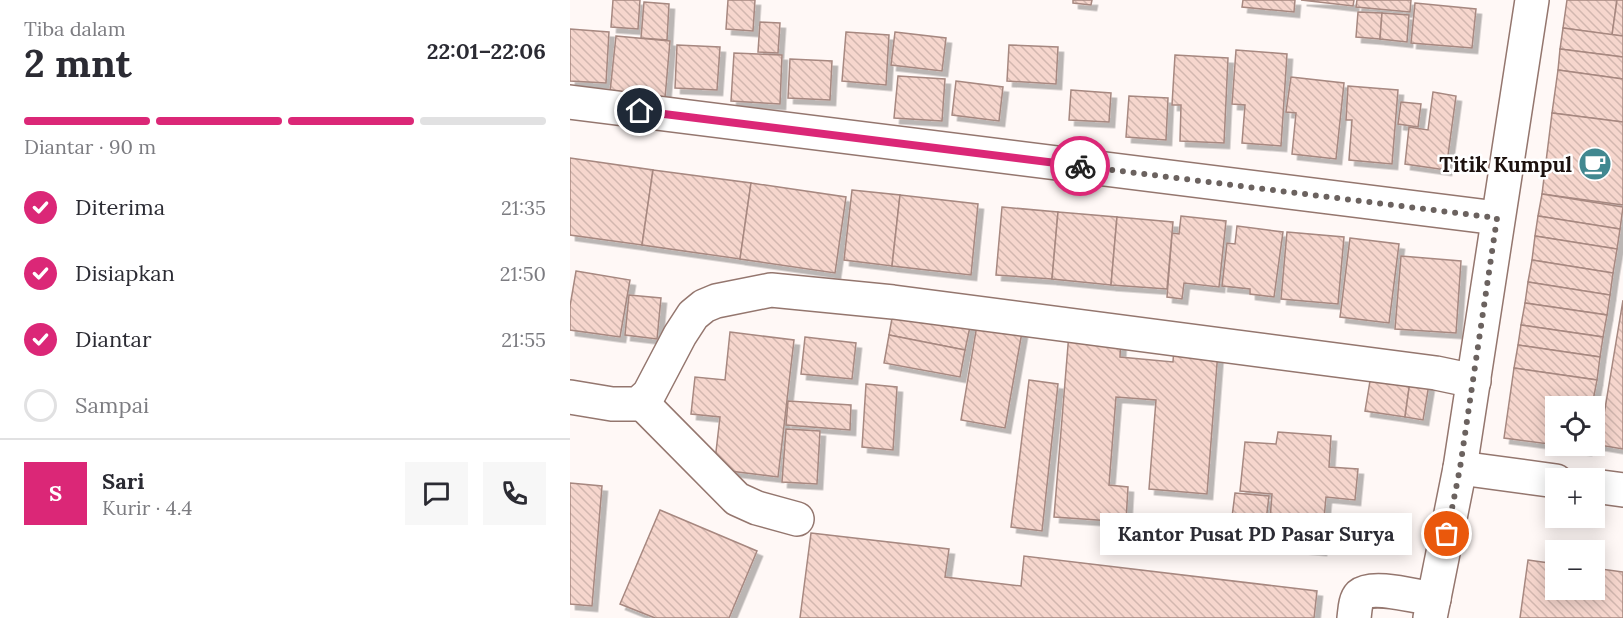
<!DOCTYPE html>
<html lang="id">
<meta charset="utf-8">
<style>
body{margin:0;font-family:Lora,serif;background:#f7f7f7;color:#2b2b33;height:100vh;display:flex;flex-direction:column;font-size:22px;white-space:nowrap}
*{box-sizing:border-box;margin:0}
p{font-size:20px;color:#7c7c81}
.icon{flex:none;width:33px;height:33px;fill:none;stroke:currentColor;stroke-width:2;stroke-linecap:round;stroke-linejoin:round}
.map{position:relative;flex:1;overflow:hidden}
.details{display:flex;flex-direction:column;background:#fff;width:570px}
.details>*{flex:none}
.fabs{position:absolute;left:975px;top:396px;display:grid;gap:12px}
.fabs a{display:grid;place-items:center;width:60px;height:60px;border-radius:0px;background:#fff;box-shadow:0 3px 15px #0003;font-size:30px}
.pin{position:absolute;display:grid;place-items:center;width:51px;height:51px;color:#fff;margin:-26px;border:3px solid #fff;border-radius:50%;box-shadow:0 2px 6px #0007}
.courier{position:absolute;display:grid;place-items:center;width:60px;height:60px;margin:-30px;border:4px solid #db2777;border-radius:50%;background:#fff;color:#222;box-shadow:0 2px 8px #0007}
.bubble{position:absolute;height:42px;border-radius:0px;background:#fff;box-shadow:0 3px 15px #0003;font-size:20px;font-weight:800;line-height:42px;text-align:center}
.head em{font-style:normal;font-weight:800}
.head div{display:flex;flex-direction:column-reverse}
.head{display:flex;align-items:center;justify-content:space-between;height:102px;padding:0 24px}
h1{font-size:39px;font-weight:800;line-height:45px}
.bar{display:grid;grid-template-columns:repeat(4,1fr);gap:9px 6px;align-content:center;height:72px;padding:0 24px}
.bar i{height:8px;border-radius:4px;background:#e1e1e2}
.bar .current{background:#db2777}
.bar p{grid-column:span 4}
.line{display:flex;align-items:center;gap:15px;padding:0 24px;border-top:2px solid #e1e1e2}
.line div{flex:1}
.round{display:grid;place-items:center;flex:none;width:63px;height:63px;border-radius:0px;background:#f7f7f7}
ol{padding:0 24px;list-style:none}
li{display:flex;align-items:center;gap:18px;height:66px}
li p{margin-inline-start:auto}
li .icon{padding:6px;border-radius:50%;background:#db2777;color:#fff;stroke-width:4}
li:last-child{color:#7c7c81}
li i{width:33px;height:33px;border:3px solid #e1e1e2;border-radius:50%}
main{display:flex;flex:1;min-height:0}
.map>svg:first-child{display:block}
.building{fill:url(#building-back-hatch);stroke:#a78880;stroke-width:1.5;filter:url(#shadow)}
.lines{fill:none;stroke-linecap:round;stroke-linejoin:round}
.minor-casing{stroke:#94766e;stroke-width:36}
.minor{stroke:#fff;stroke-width:33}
.done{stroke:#6b625f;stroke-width:6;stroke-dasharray:0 10.8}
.route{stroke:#db2777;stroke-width:8}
.labels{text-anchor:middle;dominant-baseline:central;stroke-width:5;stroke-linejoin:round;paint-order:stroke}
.poi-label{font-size:21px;font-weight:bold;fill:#1c110e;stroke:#fff;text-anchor:end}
</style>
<main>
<section class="details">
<div class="head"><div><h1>2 mnt</h1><p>Tiba dalam</p></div><em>22:01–22:06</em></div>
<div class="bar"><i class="current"></i><i class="current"></i><i class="current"></i><i></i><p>Diantar · 90 m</p></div>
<ol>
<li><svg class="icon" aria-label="check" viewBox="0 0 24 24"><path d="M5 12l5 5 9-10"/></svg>Diterima<p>21:35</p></li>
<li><svg class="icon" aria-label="check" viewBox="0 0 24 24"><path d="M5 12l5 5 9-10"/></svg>Disiapkan<p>21:50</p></li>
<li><svg class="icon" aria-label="check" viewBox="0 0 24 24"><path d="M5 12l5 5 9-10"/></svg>Diantar<p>21:55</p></li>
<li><i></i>Sampai</li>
</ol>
<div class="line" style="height:108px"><b class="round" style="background:#db2777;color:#fff">S</b><div><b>Sari</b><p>Kurir · 4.4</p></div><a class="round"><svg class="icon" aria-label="chat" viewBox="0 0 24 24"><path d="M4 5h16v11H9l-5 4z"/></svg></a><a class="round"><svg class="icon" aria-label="phone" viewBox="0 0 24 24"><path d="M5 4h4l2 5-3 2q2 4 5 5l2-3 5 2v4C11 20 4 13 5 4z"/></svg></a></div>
</section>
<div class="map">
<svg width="1053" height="618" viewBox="0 0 1053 618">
<defs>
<pattern id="building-back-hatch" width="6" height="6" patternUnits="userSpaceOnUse" patternTransform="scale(1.5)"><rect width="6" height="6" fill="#f6d6cd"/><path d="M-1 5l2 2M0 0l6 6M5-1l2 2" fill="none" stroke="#d2b7af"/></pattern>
<filter id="shadow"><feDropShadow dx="5.5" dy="5.5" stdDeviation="0" flood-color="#0004"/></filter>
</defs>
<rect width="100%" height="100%" fill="#fff8f6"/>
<g class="building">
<polygon points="43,0 70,0 68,29 41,27"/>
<polygon points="158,0 185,0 183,31 156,29"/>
<polygon points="503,0 522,0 521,5 503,3"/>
<polygon points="673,0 725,0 724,12 672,7"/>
<polygon points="731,0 784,0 783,6"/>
<polygon points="787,0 841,0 840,12 786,7"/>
<polygon points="997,0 1047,0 1042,35 993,28"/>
<polygon points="1047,0 1053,0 1053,36 1042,35"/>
<polygon points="74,2 99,4 97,40 71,38"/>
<polygon points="845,3 906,9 902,48 841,43"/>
<polygon points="788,12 812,13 810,39 786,37"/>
<polygon points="812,13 839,15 837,42 810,39"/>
<polygon points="190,22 210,23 208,53 188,52"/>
<polygon points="993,28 1053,36 1053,57 990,49"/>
<polygon points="0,29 39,32 36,83 0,81"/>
<polygon points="276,32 319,35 316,85 272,81"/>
<polygon points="325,32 376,38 372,71 321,65"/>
<polygon points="46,36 100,41 95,98 40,92"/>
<polygon points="107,45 150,47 147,90 105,88"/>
<polygon points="439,45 488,47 486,84 437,81"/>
<polygon points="990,49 1053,57 1053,79 988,70"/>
<polygon points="666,50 717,54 711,146 672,143 675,105 662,104"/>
<polygon points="164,53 212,55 210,104 161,101"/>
<polygon points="605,55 658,58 654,143 610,141 611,105 602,105"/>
<polygon points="220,59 262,61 260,100 218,98"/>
<polygon points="988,70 1053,79 1053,122 982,113"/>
<polygon points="328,76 375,79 372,121 324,118"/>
<polygon points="721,77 774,83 766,159 722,154 726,113 716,112"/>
<polygon points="386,81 433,87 429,121 382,115"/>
<polygon points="778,86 828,90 822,164 779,160 782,120 776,120"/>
<polygon points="501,90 541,93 539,122 499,120"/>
<polygon points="863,92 886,96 876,170 835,164 839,127 858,130"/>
<polygon points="559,96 598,98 596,140 556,137"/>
<polygon points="831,102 851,104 848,127 828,124"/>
<polygon points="982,113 1053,122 1053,205 972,194"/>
<polygon points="0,158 83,170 72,245 0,235"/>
<polygon points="83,170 181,183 170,259 72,245"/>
<polygon points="181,183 276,197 265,273 170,259"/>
<polygon points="282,190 330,195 322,266 274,260"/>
<polygon points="972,194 1053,207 1050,229 968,216"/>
<polygon points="330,195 408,204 401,275 322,266"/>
<polygon points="432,207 488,212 482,279 426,275"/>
<polygon points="488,212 547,217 541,285 482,279"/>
<polygon points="611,216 656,221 649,287 614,283 612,299 597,297 602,233 609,234"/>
<polygon points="968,216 1050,229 1047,249 965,236"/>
<polygon points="547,217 603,222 597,289 541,285"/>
<polygon points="667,226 713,232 704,297 680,294 680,289 652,286 657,243 665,244"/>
<polygon points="717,232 774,237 768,304 711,299"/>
<polygon points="965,236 1047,249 1043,273 962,260"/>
<polygon points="780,238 829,244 819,323 770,317"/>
<polygon points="831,256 891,261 886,333 825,329"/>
<polygon points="962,260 1043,273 1040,295 958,282"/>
<polygon points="6,271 60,280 50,337 0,330 0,306"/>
<polygon points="958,282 1040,295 1037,315 955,303"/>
<polygon points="59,295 91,298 87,339 55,335"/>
<polygon points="1053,300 1053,449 1029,445"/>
<polygon points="955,303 1037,315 1033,337 951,325"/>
<polygon points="324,307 401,322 395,350 319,335"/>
<polygon points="407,325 452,332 435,428 391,420"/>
<polygon points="951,325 1033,337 1030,357 948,345"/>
<polygon points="160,332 224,340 208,477 144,469 150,417 121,414 125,377 155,380"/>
<polygon points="499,333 551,337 550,357 603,362 604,347 648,351 637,494 579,489 586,400 546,397 539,485 558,487 556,522 484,517"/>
<polygon points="319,335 395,350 390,377 314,363"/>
<polygon points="235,337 286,343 282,379 231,374"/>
<polygon points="948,345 1030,357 1027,380 944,368"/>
<polygon points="944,368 1027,380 1022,406 986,406 986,445 934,438"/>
<polygon points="801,375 840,381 835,417 795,411"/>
<polygon points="459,380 488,384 472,531 441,527"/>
<polygon points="840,381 859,384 853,420 835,417"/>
<polygon points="296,384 327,387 323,450 292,447"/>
<polygon points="218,401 281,405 280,430 216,425"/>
<polygon points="216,429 250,431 247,484 212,482"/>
<polygon points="708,432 761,436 759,467 788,469 785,500 756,497 751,550 698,545 702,494 670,491 675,442 706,444"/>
<polygon points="986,446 1016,446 1016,450"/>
<polygon points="0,483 32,486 22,606 0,604"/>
<polygon points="665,493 699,496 694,537 660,533"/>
<polygon points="90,510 187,551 159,618 85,618 50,604"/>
<polygon points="241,533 379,549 375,577 451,586 454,556 747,591 744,618 230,618"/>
<polygon points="958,560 986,564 986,590 1024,590 1024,568 1053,572 1053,618 950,618"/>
</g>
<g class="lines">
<defs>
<g id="minor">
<polyline points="0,102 927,218"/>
<polyline points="0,397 42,404 68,404 79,394 110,335 123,315 134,306 146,301 201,290 323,302 866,373 904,381"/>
<polyline points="71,402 167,499 187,508 227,519"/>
<polyline points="890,468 986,481"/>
<polyline points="1024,486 1053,490"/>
<path d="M784 618C785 611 785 600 790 595 803 584 847 597 864 599"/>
<polyline points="860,618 890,468 962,0"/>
</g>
</defs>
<use href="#minor" class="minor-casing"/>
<use href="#minor" class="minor"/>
</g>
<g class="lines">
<polyline class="done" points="510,166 927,218 890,468 877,534"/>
<polyline class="route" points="70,111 510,166"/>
</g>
<defs>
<symbol id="cafe-disc" viewBox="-11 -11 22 22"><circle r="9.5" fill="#418890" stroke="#fff"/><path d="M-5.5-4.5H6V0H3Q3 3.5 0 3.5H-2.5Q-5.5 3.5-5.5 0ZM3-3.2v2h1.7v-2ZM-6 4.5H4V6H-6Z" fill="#fff"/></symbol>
</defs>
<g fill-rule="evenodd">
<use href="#cafe-disc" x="1006" y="145" width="38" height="38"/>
</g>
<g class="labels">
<g class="poi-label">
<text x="1002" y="164">Titik Kumpul</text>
</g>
</g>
</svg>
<div class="fabs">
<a><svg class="icon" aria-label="locate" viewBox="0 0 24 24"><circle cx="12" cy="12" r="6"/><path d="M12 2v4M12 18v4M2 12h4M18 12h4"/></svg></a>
<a>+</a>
<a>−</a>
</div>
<div class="pin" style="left:877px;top:534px;background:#ea580c"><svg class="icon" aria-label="bag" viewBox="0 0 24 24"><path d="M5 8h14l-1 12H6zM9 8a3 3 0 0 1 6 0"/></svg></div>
<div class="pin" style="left:70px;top:111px;background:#1f2937"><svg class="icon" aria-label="home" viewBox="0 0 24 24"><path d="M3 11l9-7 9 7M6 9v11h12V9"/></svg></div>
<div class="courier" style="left:510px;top:166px"><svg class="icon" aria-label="bike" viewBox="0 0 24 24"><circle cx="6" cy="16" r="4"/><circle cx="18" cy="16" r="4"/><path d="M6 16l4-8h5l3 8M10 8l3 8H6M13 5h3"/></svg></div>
<div class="bubble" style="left:530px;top:513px;width:312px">Kantor Pusat PD Pasar Surya</div>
</div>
</main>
